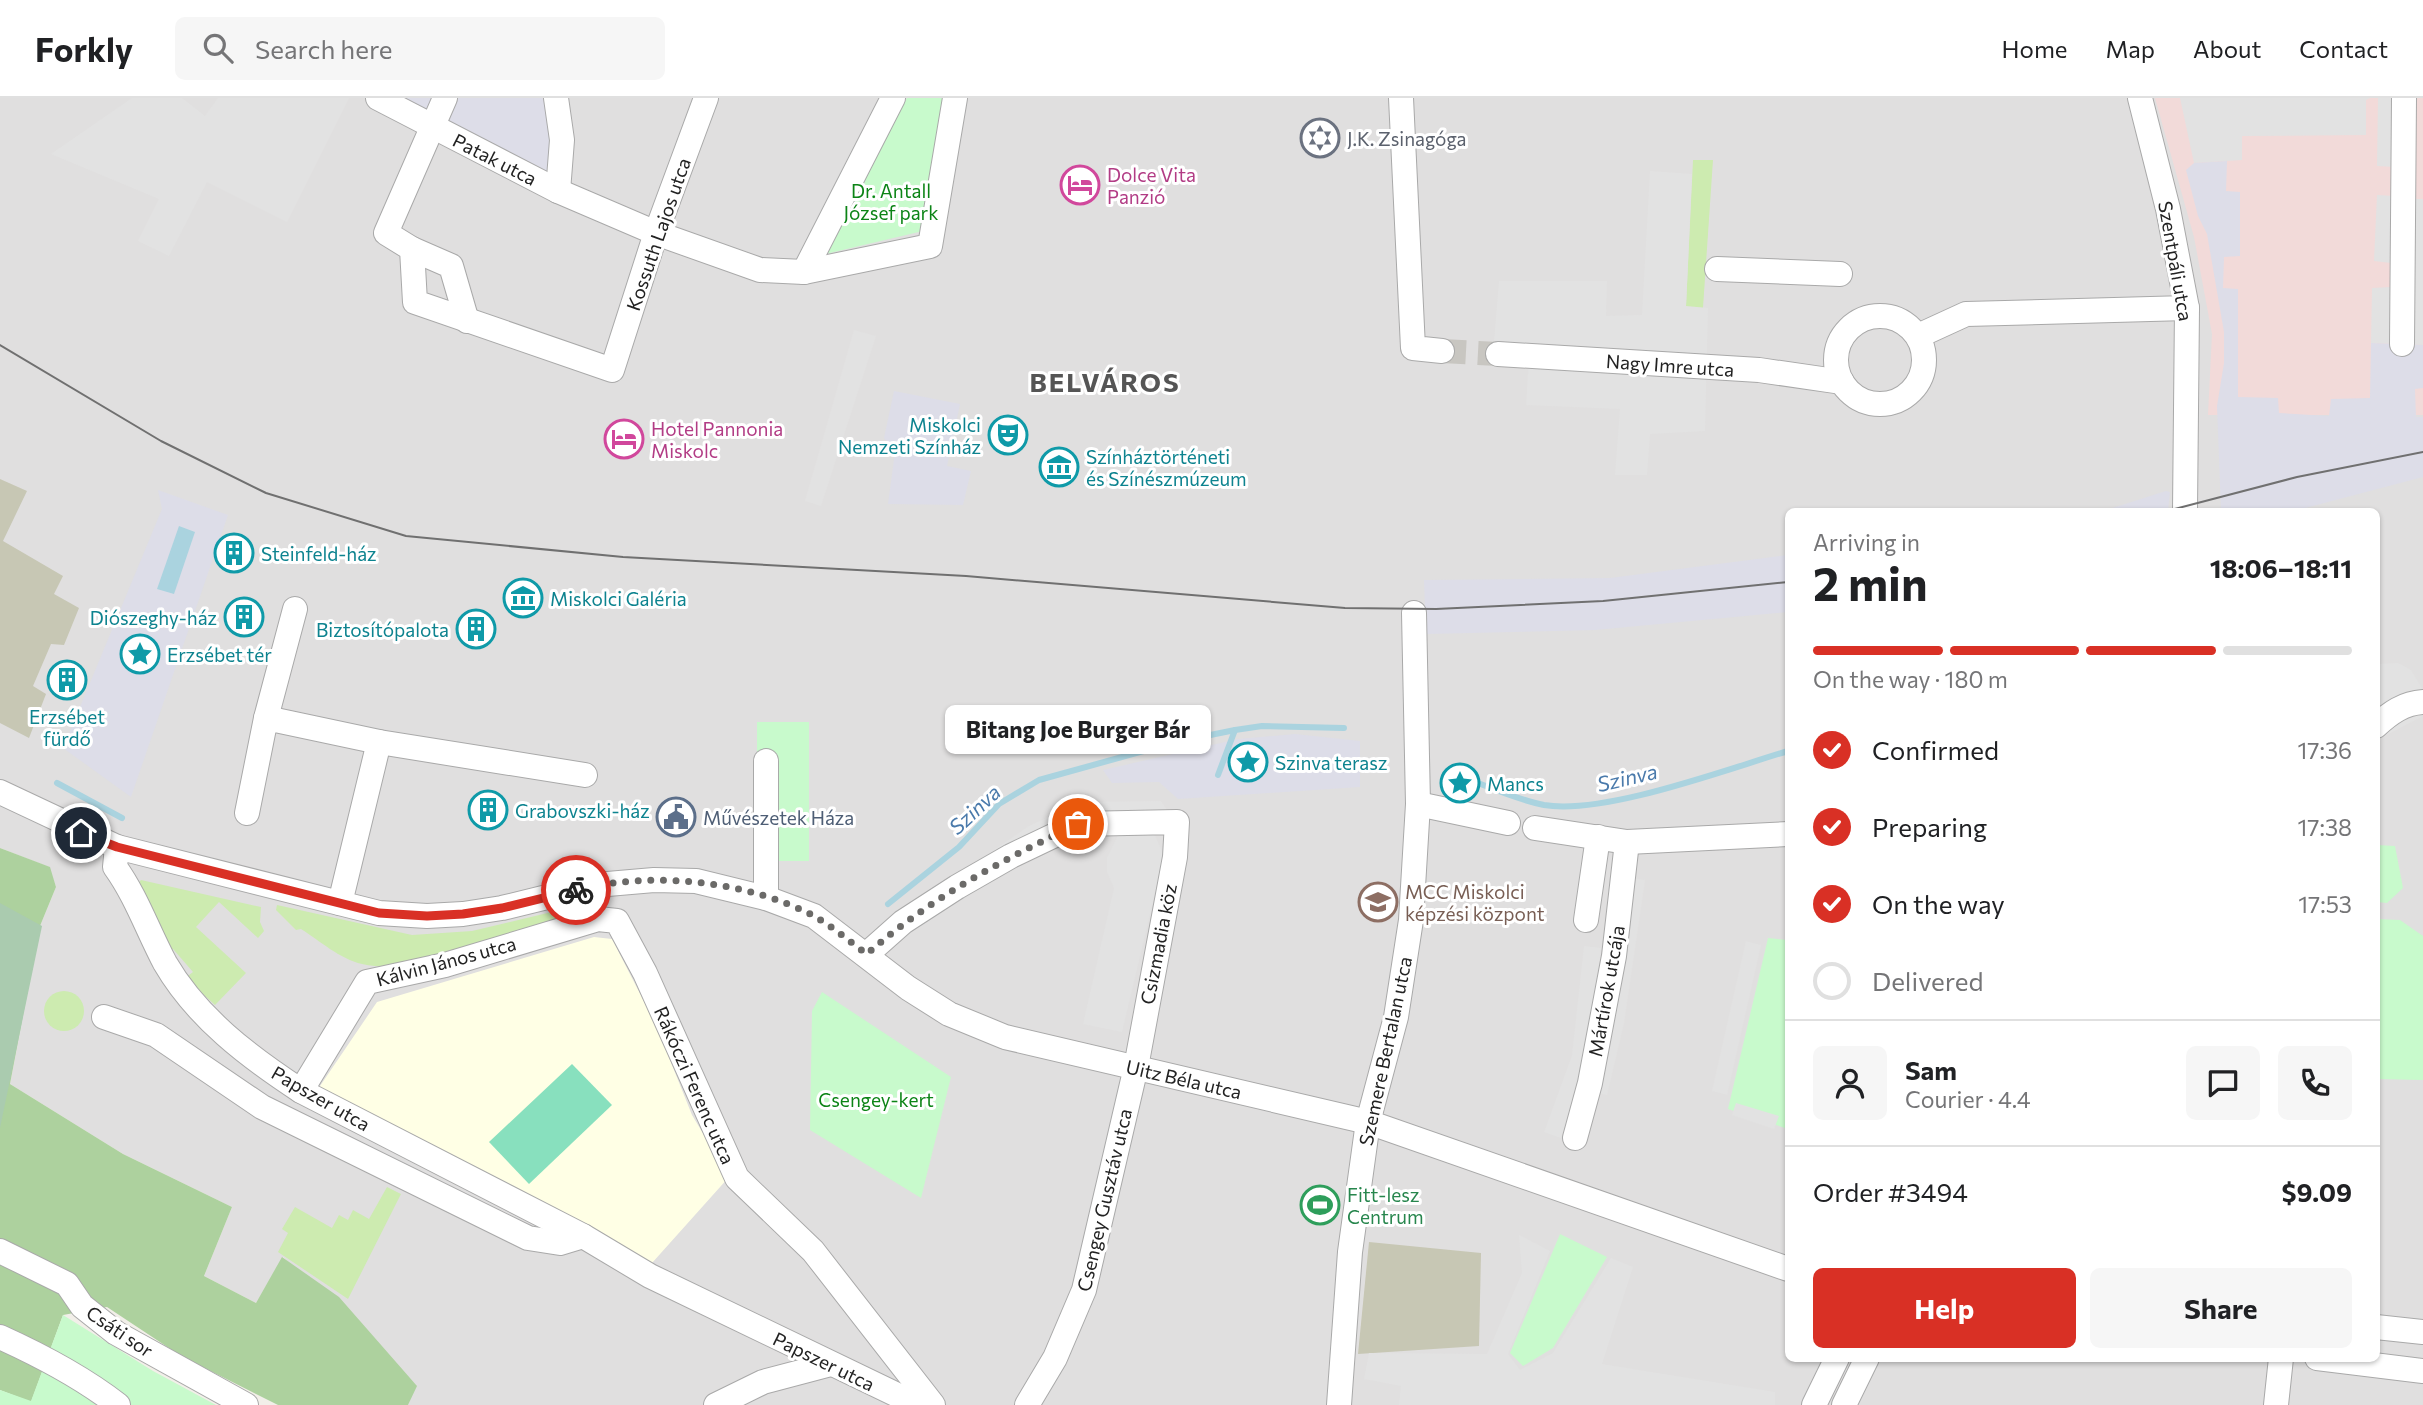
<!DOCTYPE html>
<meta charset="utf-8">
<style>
body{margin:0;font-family:Commissioner,sans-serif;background:#f6f6f6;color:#202124;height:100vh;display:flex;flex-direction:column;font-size:26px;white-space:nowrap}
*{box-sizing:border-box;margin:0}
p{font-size:23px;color:#757577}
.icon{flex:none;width:38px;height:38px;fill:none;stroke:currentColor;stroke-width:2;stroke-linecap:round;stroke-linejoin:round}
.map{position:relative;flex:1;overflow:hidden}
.sheet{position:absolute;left:1785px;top:410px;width:595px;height:854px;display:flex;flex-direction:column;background:#fff;border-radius:10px;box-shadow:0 2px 5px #0004}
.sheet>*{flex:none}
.pin{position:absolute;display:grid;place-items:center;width:60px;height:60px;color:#fff;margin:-30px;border:4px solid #fff;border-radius:50%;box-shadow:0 2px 7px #0007}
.courier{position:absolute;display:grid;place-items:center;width:70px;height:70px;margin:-35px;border:5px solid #d93025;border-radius:50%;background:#fff;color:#222;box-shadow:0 2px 9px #0007}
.bubble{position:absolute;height:49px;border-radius:10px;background:#fff;box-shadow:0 2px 5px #0004;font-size:23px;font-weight:700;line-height:49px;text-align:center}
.head em{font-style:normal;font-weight:700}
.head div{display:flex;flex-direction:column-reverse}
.head{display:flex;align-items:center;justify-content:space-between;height:119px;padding:0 28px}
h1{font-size:46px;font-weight:700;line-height:52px}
.bar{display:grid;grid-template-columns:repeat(4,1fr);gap:10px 7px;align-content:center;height:84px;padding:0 28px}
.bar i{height:9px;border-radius:5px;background:#e0e0e0}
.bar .on{background:#d93025}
.bar p{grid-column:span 4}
.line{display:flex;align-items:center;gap:18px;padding:0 28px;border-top:2px solid #e0e0e0}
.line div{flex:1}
.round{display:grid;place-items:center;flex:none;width:74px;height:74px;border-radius:10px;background:#f6f6f6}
ol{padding:0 28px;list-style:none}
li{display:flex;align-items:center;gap:21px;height:77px}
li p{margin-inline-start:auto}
li .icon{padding:7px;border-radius:50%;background:#d93025;color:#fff;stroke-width:4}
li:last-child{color:#757577}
li i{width:38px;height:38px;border:4px solid #e0e0e0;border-radius:50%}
.primary-button{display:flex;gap:14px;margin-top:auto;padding:14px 28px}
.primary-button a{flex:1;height:80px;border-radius:10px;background:#d93025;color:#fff;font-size:28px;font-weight:700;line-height:80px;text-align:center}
.primary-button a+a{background:#f6f6f6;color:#202124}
header{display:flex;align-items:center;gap:42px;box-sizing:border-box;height:98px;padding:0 35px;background:#fff;border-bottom:2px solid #e0e0e0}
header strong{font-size:33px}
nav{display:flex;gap:38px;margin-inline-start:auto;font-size:24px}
.search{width:490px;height:63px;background:#f6f6f6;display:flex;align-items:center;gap:18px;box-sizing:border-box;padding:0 24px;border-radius:10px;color:#757577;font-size:26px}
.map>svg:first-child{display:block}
.residential{fill:#e0dfdf;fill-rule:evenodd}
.commercial{fill:#f2dad9}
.education{fill:#ffffe5}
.construction{fill:#c7c7b4}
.grass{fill:#cdebb0}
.forest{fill:#add19e}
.cemetery{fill:#aacbaf}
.park{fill:#c8facc}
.pitch{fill:#88e0be}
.parking{fill:#e2e2e2}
.plaza{fill:#dddde8}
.water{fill:#aad3df}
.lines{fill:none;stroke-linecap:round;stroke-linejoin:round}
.stream{stroke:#aad3df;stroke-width:6}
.minor-tunnel{stroke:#c8c6c1;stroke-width:24;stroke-dasharray:24 12;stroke-linecap:butt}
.minor-casing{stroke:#a9a9a9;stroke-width:26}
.minor{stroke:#fff;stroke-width:24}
.tram{stroke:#707070;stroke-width:2}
.done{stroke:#6b6a68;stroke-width:7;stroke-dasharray:0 12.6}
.route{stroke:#d93025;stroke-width:9}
.labels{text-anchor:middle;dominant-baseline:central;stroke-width:6;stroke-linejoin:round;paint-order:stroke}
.worship-label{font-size:19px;fill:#5b616d;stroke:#fff;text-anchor:start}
.street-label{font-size:19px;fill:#222;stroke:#fff}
.hotel-label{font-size:19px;fill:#b23c85;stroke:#fff;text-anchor:start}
.park-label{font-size:19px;fill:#0c8416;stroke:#fff}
.culture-label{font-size:19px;fill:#0d838f;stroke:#fff;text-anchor:start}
.service-label{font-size:19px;fill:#4e5e75;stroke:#fff;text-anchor:start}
.education-label{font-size:19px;fill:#785e54;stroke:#fff;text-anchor:start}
.leisure-label{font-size:19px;fill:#27864d;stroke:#fff;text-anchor:start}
.water-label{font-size:21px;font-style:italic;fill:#4a7aab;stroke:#fff}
.district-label{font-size:26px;font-weight:bold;letter-spacing:2px;fill:#555;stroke:#fff}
</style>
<header>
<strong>Forkly</strong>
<div class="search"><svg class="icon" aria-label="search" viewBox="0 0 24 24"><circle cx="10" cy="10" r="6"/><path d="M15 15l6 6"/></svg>Search here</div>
<nav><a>Home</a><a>Map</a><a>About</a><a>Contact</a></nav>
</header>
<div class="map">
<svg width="2423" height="1307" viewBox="0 0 2423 1307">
<rect width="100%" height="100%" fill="#f2efe9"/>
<path class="residential" d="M0 0H2423V1307H408L416 1287 283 1159 256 1205 204 1178 232 1109 123 1056 10 986 40 828 56 789 49 769 0 750ZM1788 413H2376V1260H1788Z"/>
<polygon class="commercial" points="2155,0 2423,0 2423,317 2208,317 2212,236 2194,139"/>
<polygon class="education" points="594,839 612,841 656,927 692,1017 729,1079 652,1165 318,991 377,904"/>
<g class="construction">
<polygon points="0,381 27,393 3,443 63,478 54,496 79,510 64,547 51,546 33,588 46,596 29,640 0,625"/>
<polygon points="1369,1144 1481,1155 1479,1248 1358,1256"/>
</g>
<g class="grass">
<polygon points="1693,62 1713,62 1703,210 1686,209"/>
<polygon points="141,782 261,809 260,824 264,833 258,840 219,804 196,829 246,875 215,907 185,880 193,874 173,851 167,852 135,789"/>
<path d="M277 807 412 837 472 833 564 811 578 809 584 813C523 835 425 880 362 866 340 861 320 843 301 831L296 832 276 812Z"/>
<circle cx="64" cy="913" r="20"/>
<polygon points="387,1089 401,1096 348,1201 278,1154 288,1135 282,1131 295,1109 332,1130 339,1117 348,1122 353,1112 369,1121"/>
</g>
<polygon class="forest" points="0,750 50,769 56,789 40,828 10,986 123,1056 232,1109 204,1178 256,1205 282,1159 339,1199 417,1288 408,1307 278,1307 181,1258 107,1209 63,1217 31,1304 0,1292"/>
<polygon class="cemetery" points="0,805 42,828 0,1030"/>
<g class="park">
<polygon points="907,0 947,0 923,133 817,158"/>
<polygon points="757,624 809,624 809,763 773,763 757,661"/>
<polygon points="2377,747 2395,748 2403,790 2387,805 2377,804"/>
<polygon points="2377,821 2400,822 2423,838 2423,982 2377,981"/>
<polygon points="1768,840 1788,842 1788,1031 1728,1011"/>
<polygon points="822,894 951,979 921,1100 810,1032 812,913"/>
<polygon points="1560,1136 1607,1159 1553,1250 1523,1268 1510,1255"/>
<polygon points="63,1217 153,1273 216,1307 0,1307 0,1292 31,1303"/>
</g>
<polygon class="pitch" points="572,966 612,1007 529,1086 489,1044"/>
<g class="parking">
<polygon points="132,0 182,0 205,18 218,0 349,0 287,124 207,84 169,158 138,143 159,101 51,56"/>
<polygon points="2180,0 2370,0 2366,2 2366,37 2242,38 2242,62 2194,65"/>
<polygon points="2378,0 2413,0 2414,101 2423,101 2423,247 2371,245 2372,190 2391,189 2391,165 2374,163 2377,97 2394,98 2395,69 2377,68"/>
<polygon points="1650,73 1692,76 1686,208 1708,210 1705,333 1650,336 1647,377 1615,377 1620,311 1526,307 1530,246 1494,244 1499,183 1607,183 1606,218 1642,217"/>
<polygon points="854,232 876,238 821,408 805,403"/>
<polygon points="2398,565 2411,572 2423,592 2423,618 2377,642 2377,566"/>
<polygon points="1161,703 1169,715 1086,717 972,767 1029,728 1081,704"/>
<polygon points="1154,735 1162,753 1161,770 1122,934 1083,926 1114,790 1107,774 1107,760 1118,737"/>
<polygon points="1631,780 1645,782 1624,925 1607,997 1594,994"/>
<polygon points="1746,843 1761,847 1727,997 1712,993"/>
<polygon points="1584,848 1601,850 1589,963 1561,1040 1544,1034 1572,957"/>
<polygon points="1736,1005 1779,1018 1774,1031 1732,1017"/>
<polygon points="1519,1137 1550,1153 1508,1256 1520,1272 1553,1255 1611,1160 1633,1169 1602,1266 1775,1294 1775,1307 1399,1307 1401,1288 1364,1281 1369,1255 1487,1256 1522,1175"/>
</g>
<g class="plaza">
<polygon points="392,0 542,0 548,10 552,83"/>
<polygon points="2227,63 2226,93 2240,94 2240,158 2224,159 2223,190 2238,191 2238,299 2278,300 2279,315 2329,318 2331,301 2370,300 2371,245 2423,247 2423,290 2415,291 2416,319 2423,319 2423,379 2294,413 2221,413 2217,308 2224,265 2224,234 2207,136 2198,118 2186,72 2194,65"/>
<polygon points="894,293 960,306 947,368 971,373 963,407 888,406 895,354 884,340"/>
<polygon points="158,392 228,417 131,699 63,650 162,411"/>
<polygon points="2166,393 2170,394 2168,413 2103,413"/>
<polygon points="1788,457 1788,514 1595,532 1426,536 1424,482 1610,480"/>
<polygon points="1295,636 1360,643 1360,689 1178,701 1159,684 1112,685 1103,672 1238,641"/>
</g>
<polygon class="water" points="179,428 195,434 174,496 157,491"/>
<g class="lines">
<g class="stream">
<polyline points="1218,677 1235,632"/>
<path d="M1473 683C1496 692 1519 702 1544 707 1605 717 1727 671 1788 653"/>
<polyline points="57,685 122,720"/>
<polyline points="888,806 959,749 999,706 1039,682 1176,644 1235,632 1262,628 1344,630"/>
</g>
<polyline class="minor-tunnel" points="1442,253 1498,256"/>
<defs>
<g id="minor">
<polyline points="378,0 558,93 656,135 760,172 804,174 930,148 955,0"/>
<polyline points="445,0 386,135 412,151 415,204 612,272 656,135 706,0"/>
<polyline points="556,0 562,42 558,93"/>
<polyline points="1401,0 1413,250 1442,253"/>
<polyline points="2140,0 2168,111 2187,210 2185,413"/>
<polyline points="412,151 451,168 467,223"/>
<polyline points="1717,171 1840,176"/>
<polyline points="804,174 893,0"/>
<circle cx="1880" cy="262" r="44"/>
<polyline points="1918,238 1966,216 2187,210"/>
<polyline points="2402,246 2404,0"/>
<polyline points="1498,256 1759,272 1842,284"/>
<polyline points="266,620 295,511"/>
<path d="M2376 628C2390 615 2404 605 2423 604"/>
<polyline points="379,644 585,677"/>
<polyline points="766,663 766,800"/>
<polyline points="0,694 117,749 379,815 427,818 463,816 502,810 596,787 654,782 696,783 766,800 814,818 908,890 949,916 1005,939 1368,1024 1788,1171"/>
<polyline points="1418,706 1508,725"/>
<polyline points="247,715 266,620 379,644 340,805"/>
<polyline points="1535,730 1627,744 1788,736"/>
<path d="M117 749 115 769C136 798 148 833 165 865 197 920 249 959 301 993L583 1138 650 1178 918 1307"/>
<polyline points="1586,822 1598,739"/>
<polyline points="867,856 903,824 957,789 1011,758 1078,726 1177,724 1175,759 1136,969 1084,1192 1055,1260 1027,1307"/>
<polyline points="104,919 156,937 262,1009 528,1140 560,1145 583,1138"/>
<polyline points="301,993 367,884 445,867 598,821 617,823 645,875 737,1080 813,1153 933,1307"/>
<polyline points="1575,1040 1590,985 1614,858 1627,744"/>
<polyline points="0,1153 67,1186 82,1208 116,1235 246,1307"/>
<polyline points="2376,1229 2423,1234"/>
<path d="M0 1239C42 1258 82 1279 118 1307"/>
<polyline points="2317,1260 2423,1273"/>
<polyline points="716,1307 763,1284 831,1266"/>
<polyline points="1339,1307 1350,1154 1368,1024 1396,919 1411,822 1418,706 1414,515"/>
<polyline points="1814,1307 1837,1260"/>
<polyline points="1844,1307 1867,1260"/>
<polyline points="2276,1307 2281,1260"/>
</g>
</defs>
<use href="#minor" class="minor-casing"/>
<use href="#minor" class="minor"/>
<g class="tram">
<polyline points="0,247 161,343 266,395 406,438 623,459 966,478 1345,510 1436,511 1603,503 1788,484"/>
<polyline points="2167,413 2297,379 2423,354"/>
</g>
</g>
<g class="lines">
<path class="done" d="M576 792C650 773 746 782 814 818 832 828 850 844 867 856 930 800 1002 762 1078 726"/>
<polyline class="route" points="81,735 117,749 379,815 427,818 463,816 502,810 576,792"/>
</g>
<defs>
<symbol id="synagogue-ring" viewBox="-11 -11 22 22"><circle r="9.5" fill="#fff" stroke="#6b7280" stroke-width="1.5"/><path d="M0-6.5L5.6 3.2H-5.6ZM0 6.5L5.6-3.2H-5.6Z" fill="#6b7280"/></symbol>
<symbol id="hotel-ring" viewBox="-11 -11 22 22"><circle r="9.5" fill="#fff" stroke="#d1479c" stroke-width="1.5"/><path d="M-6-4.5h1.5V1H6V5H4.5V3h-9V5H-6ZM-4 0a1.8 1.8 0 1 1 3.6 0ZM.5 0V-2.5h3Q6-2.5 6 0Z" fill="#d1479c"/></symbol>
<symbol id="theatre-ring" viewBox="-11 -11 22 22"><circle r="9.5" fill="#fff" stroke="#0f9aa8" stroke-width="1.5"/><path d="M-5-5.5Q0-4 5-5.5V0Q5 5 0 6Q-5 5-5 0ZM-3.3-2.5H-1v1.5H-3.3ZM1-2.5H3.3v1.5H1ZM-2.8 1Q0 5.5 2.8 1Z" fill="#0f9aa8"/></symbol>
<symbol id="museum-ring" viewBox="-11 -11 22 22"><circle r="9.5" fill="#fff" stroke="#0f9aa8" stroke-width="1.5"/><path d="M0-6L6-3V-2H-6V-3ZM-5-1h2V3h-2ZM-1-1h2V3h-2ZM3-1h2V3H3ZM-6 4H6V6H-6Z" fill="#0f9aa8"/></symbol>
<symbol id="building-ring" viewBox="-11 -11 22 22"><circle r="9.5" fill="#fff" stroke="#0f9aa8" stroke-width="1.5"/><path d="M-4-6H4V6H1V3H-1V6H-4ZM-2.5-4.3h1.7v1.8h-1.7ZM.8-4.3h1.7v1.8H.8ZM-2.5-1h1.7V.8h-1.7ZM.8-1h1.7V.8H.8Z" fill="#0f9aa8"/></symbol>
<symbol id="sight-ring" viewBox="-11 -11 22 22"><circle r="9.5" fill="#fff" stroke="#0f9aa8" stroke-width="1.5"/><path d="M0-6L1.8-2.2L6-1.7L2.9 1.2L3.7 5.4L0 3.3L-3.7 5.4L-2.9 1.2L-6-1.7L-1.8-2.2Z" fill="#0f9aa8"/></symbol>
<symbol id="civic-ring" viewBox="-11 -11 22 22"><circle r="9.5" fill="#fff" stroke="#5c6f8a" stroke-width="1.5"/><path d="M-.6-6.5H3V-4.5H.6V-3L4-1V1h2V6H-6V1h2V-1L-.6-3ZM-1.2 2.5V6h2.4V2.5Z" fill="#5c6f8a"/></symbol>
<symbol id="university-ring" viewBox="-11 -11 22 22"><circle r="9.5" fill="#fff" stroke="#8d6e63" stroke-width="1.5"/><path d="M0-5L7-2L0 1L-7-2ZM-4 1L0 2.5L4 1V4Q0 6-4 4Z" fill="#8d6e63"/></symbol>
<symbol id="stadium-ring" viewBox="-11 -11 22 22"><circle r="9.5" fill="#fff" stroke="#2e9e5b" stroke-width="1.5"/><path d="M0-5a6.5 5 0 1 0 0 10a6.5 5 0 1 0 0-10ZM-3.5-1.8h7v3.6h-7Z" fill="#2e9e5b"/></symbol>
</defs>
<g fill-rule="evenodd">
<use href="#synagogue-ring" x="1298" y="18" width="44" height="44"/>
<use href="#hotel-ring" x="1058" y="65" width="44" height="44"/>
<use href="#theatre-ring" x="986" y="315" width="44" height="44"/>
<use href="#hotel-ring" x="602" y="319" width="44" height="44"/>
<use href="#museum-ring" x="1037" y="347" width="44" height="44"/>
<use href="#building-ring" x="212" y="433" width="44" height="44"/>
<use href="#museum-ring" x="501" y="478" width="44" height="44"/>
<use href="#building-ring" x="222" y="497" width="44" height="44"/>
<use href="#building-ring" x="454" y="509" width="44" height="44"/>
<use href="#sight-ring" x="118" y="534" width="44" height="44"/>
<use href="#building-ring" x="45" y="560" width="44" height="44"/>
<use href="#sight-ring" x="1226" y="642" width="44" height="44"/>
<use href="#sight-ring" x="1438" y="663" width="44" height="44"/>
<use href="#building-ring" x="466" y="690" width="44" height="44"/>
<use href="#civic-ring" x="654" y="697" width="44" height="44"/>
<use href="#university-ring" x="1356" y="782" width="44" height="44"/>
<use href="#stadium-ring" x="1298" y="1085" width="44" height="44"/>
</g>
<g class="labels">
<g class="worship-label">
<text x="1347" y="40">J.K. Zsinagóga</text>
</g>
<g class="street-label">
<text transform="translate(495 61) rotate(27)">Patak utca</text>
<text transform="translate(658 136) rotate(-71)">Kossuth Lajos utca</text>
<text transform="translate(2176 163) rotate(80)">Szentpáli utca</text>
<text transform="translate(1670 267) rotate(4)">Nagy Imre utca</text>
<text transform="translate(1158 846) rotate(-79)">Csizmadia köz</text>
<text transform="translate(446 863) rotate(-15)">Kálvin János utca</text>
<text transform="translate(1606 893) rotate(-80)">Mártírok utcája</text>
<text transform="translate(1385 953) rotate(-78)">Szemere Bertalan utca</text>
<text transform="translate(1184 981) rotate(13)">Uitz Béla utca</text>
<text transform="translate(695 987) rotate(66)">Rákóczi Ferenc utca</text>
<text transform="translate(321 1000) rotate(30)">Papszer utca</text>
<text transform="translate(1104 1102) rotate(-77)">Csengey Gusztáv utca</text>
<text transform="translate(120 1233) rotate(34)">Csáti sor</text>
<text transform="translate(824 1263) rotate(26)">Papszer utca</text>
</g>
<g class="hotel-label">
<text x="1107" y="76">Dolce Vita<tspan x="1107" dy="22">Panzió</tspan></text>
<text x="651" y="330">Hotel Pannonia<tspan x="651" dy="22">Miskolc</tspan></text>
</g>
<g class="park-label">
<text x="891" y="92">Dr. Antall<tspan x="891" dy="22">József park</tspan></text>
<text x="876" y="1001">Csengey-kert</text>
</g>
<g class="culture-label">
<text x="981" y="326" text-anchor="end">Miskolci<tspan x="981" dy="22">Nemzeti Színház</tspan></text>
<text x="1086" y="358">Színháztörténeti<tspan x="1086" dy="22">és Színészmúzeum</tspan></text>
<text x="261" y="455">Steinfeld-ház</text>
<text x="550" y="500">Miskolci Galéria</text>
<text x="217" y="519" text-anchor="end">Diószeghy-ház</text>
<text x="449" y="531" text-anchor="end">Biztosítópalota</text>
<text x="167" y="556">Erzsébet tér</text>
<text x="67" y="618" text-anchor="middle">Erzsébet<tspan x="67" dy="22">fürdő</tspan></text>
<text x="1275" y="664">Szinva terasz</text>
<text x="1487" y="685">Mancs</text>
<text x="515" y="712">Grabovszki-ház</text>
</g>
<g class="service-label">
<text x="703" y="719">Művészetek Háza</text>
</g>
<g class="education-label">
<text x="1405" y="793">MCC Miskolci<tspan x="1405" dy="22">képzési központ</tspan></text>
</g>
<g class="leisure-label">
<text x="1347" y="1096">Fitt-lesz<tspan x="1347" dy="22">Centrum</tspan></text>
</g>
<g class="water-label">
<text transform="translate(1627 679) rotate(-13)">Szinva</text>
<text transform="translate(974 711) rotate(-43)">Szinva</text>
</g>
<g class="district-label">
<text x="1105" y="283">BELVÁROS</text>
</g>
</g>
</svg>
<div class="pin" style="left:1078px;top:726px;background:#ea580c"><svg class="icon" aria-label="bag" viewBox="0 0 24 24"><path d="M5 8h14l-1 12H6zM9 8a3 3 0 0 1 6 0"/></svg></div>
<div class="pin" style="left:81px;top:735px;background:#1f2937"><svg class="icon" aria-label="home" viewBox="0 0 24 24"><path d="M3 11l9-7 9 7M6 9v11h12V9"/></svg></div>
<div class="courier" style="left:576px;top:792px"><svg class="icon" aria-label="bike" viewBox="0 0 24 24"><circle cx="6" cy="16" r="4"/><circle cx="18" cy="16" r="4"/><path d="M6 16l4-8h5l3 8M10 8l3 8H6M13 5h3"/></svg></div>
<div class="bubble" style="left:945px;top:607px;width:266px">Bitang Joe Burger Bár</div>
<section class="sheet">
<div class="head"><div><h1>2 min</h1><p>Arriving in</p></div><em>18:06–18:11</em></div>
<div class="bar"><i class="on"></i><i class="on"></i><i class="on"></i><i></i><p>On the way · 180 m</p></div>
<ol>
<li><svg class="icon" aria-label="check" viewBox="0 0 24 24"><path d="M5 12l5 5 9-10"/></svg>Confirmed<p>17:36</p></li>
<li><svg class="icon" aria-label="check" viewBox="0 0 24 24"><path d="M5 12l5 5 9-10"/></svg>Preparing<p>17:38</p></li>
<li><svg class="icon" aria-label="check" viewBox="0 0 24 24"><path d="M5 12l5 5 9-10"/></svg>On the way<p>17:53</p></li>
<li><i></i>Delivered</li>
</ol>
<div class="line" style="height:126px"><a class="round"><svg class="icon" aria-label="person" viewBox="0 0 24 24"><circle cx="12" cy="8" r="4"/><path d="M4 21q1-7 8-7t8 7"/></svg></a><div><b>Sam</b><p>Courier · 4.4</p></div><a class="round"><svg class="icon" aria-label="chat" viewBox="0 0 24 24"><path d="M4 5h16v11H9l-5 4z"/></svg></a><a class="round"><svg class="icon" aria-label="phone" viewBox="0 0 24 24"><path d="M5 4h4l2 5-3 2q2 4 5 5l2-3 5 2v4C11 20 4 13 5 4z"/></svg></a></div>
<div class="line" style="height:91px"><div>Order #3494</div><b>$9.09</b></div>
<div class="primary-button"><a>Help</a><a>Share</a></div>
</section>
</div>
